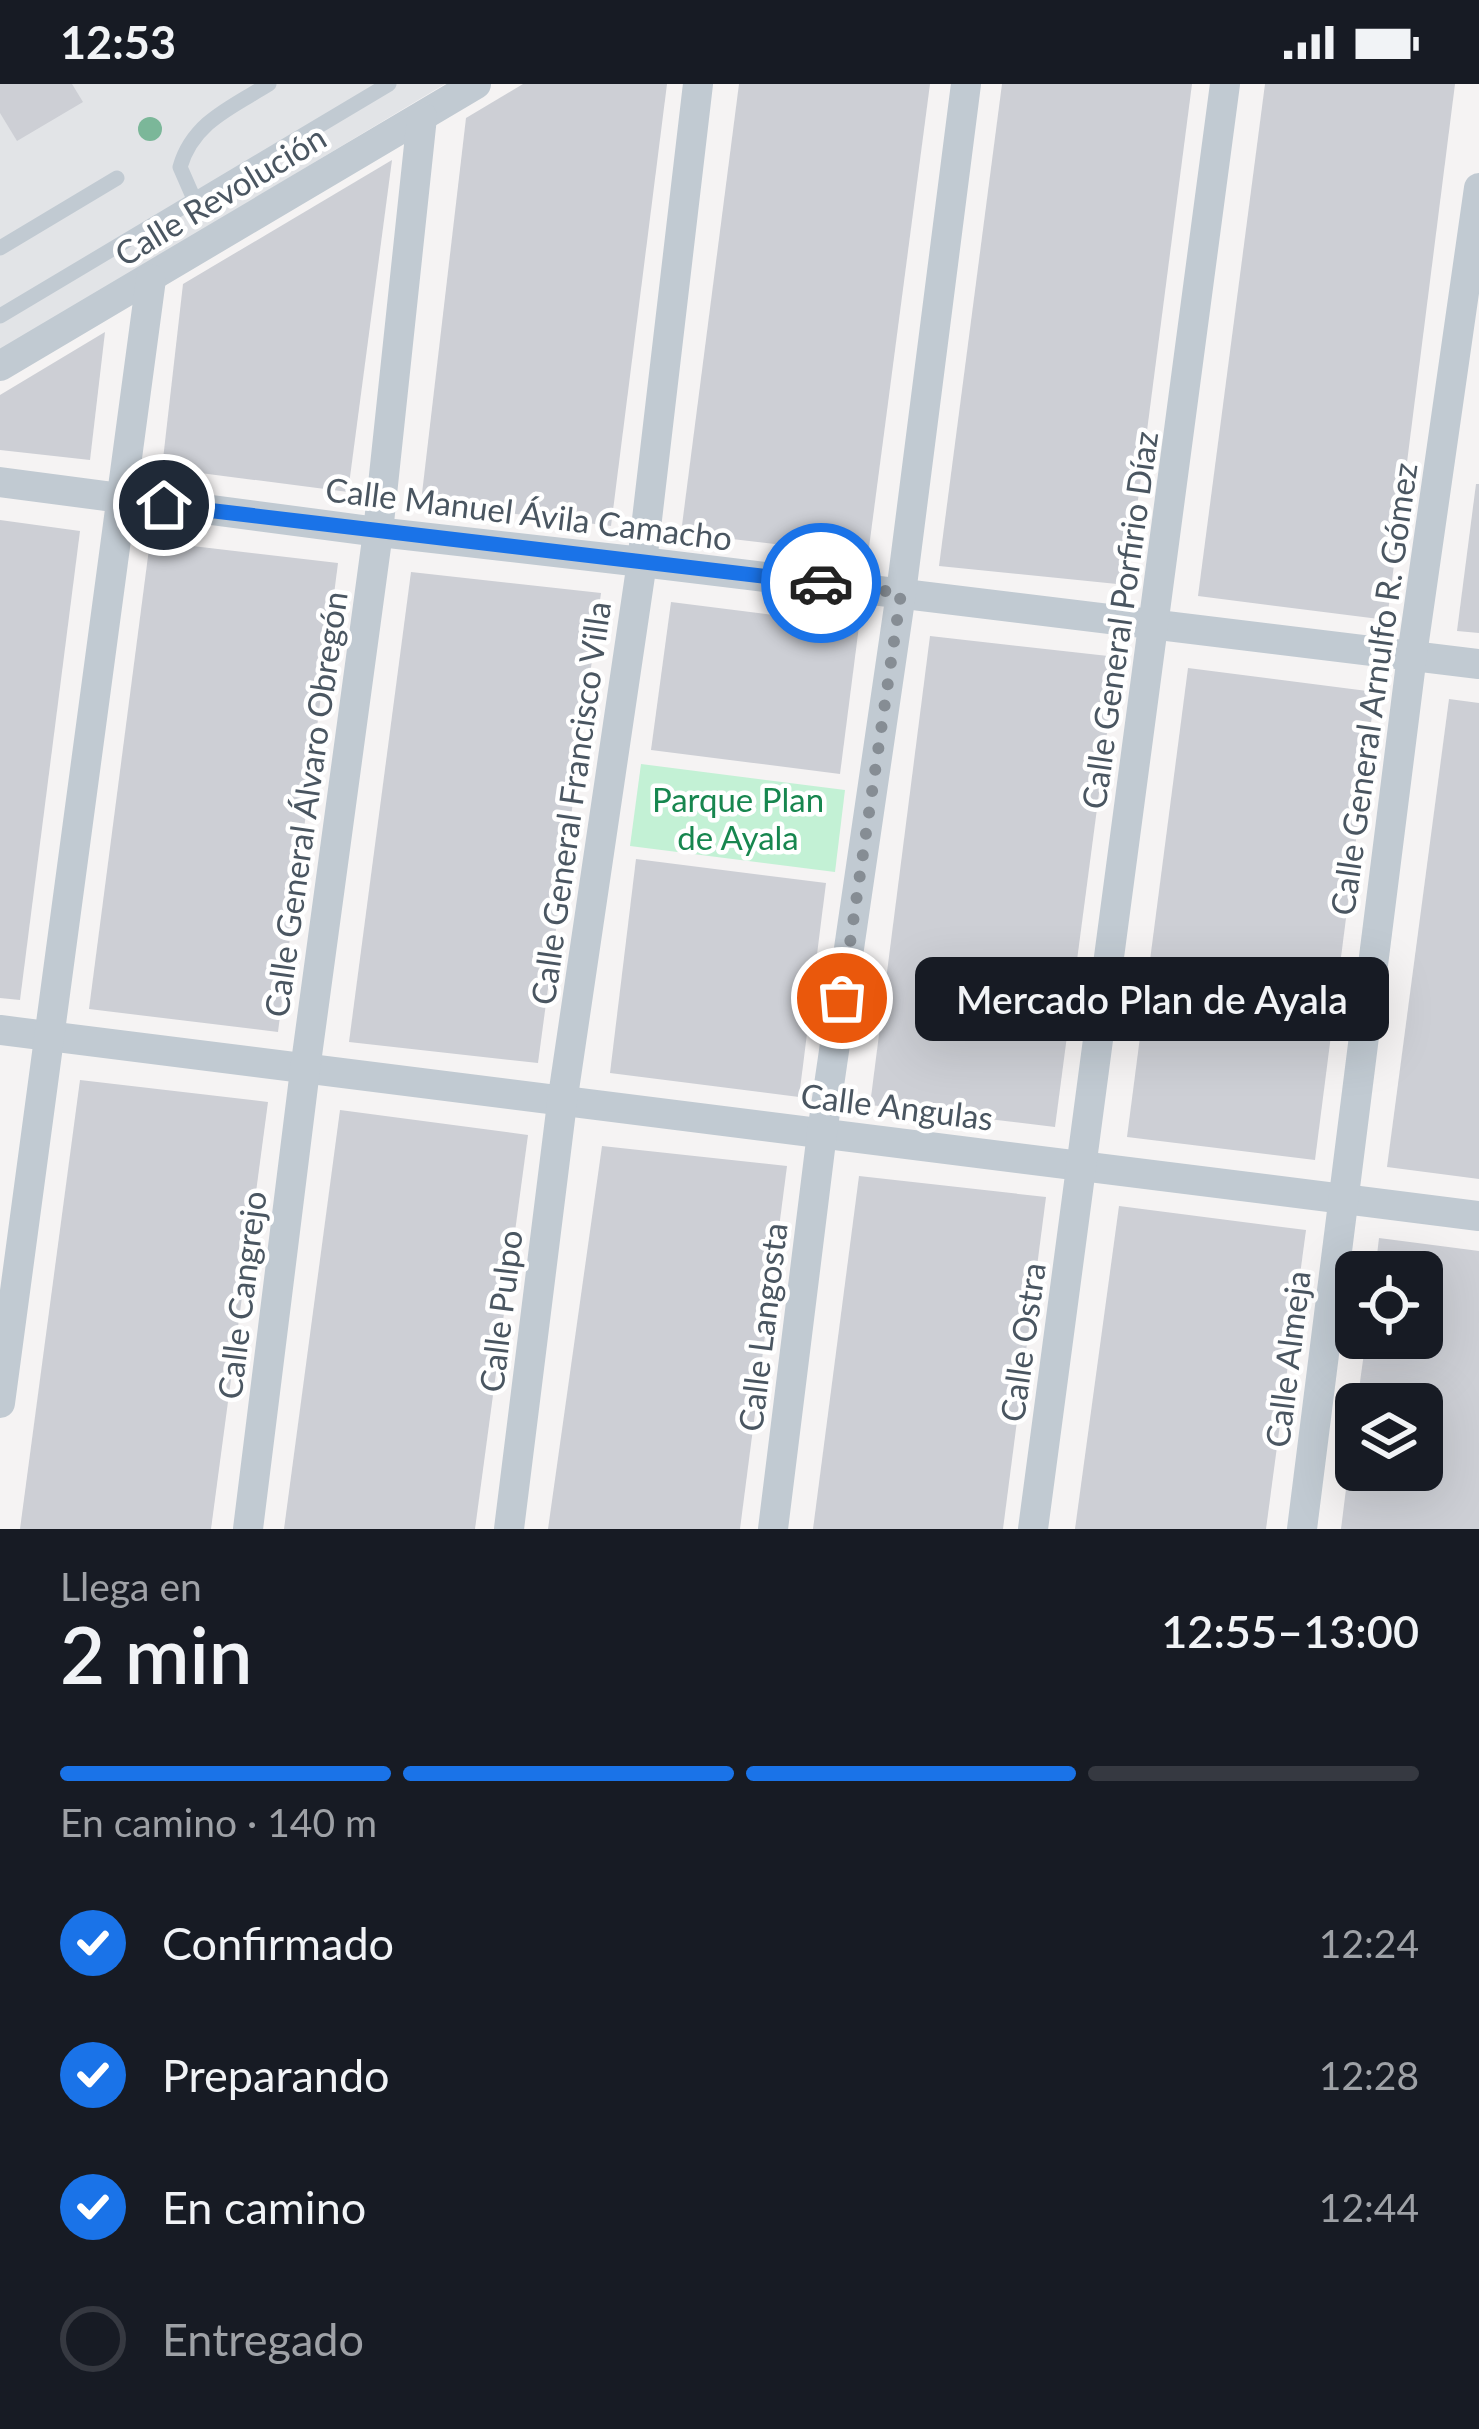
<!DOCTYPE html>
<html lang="es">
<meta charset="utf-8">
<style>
body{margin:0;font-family:Lato,sans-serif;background:#242831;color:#f1f3f6;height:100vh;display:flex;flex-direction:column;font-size:45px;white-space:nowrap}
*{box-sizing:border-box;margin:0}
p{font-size:39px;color:#9ea1a6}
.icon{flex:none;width:66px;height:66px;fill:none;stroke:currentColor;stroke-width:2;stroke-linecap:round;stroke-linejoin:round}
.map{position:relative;height:1445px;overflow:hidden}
.side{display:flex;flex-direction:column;background:#171b24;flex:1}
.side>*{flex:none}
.controls{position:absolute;left:1335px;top:1167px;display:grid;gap:24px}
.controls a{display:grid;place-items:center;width:108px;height:108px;border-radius:18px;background:#171b24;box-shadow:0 12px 48px #0002;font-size:60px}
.pin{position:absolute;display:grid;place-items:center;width:102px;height:102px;color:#fff;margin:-51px;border:6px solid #fff;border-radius:50%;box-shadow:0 3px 12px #0007}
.courier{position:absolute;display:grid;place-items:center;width:120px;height:120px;margin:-60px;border:9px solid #1a73e8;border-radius:50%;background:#fff;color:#222;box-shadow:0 3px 15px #0007}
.bubble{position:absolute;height:84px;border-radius:18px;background:#171b24;box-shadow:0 12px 48px #0002;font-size:39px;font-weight:600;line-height:84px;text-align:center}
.summary em{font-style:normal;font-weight:600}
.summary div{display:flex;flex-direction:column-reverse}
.summary{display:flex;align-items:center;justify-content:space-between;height:204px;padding:0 60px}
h1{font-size:78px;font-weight:600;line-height:90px}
.bar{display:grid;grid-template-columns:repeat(4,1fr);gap:18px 12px;align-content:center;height:144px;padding:0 60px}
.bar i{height:15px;border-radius:9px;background:#363941}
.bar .on{background:#1a73e8}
.bar p{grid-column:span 4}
ol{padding:0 60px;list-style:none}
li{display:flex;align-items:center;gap:36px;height:132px}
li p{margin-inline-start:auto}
li .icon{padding:12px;border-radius:50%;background:#1a73e8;color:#fff;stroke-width:4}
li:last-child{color:#9ea1a6}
li i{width:66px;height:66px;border:6px solid #363941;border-radius:50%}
.status{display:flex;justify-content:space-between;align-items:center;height:84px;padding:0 60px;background:#171b24;direction:ltr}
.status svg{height:33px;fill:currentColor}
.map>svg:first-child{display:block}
.airport{fill:#e2e4e7}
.green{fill:#c3f1d5}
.building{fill:#cdcfd5}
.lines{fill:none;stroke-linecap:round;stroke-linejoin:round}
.lane{stroke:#c1cad2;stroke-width:15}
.street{stroke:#c1cad2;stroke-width:30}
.tree{fill:#7bb799}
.done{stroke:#868d94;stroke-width:12;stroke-dasharray:0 21.6}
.route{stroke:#1a73e8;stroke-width:15}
.labels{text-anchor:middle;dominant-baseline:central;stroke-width:9;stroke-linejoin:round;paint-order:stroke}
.street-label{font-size:33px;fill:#4a5661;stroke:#fff}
.park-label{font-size:33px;fill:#17864f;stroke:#fff}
</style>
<div class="status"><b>12:53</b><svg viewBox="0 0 49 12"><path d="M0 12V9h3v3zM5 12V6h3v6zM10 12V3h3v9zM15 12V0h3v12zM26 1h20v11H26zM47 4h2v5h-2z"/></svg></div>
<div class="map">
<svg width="1479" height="1445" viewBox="0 0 1479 1445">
<rect width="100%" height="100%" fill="#f5f3f3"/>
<polygon class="airport" points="0,0 445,0 0,267"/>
<polygon class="green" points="641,680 845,706 835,788 630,762"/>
<g class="building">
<polygon points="0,0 72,0 83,18 17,57 0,29"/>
<polygon points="523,0 667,0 611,442 421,418 466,34"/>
<polygon points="739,0 930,0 868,471 681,449"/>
<polygon points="1002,0 1192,0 1127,501 939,482"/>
<polygon points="1265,0 1455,0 1387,536 1198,512"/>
<polygon points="392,76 348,408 162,384 183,200"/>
<polygon points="105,248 90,376 0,366 0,311"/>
<polygon points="1476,400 1479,400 1479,549 1457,547"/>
<polygon points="0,436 80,447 20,916 0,914"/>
<polygon points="150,457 338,479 278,948 89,925"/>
<polygon points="411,488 601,509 538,979 349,958"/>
<polygon points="671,518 859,542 840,690 651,666"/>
<polygon points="930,552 1117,573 1055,1043 870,1021"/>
<polygon points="1188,584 1375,608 1315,1076 1127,1053"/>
<polygon points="1449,615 1479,619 1479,1095 1387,1083"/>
<polygon points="636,775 826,799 799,1013 610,989"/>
<polygon points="80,996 268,1018 211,1445 20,1445"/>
<polygon points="340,1026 528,1051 475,1445 284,1445"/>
<polygon points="602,1062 787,1082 740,1445 548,1445"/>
<polygon points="859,1092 1046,1113 1003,1445 813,1445"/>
<polygon points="1119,1122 1306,1146 1266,1445 1075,1445"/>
<polygon points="1379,1154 1479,1167 1479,1445 1341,1445 1353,1349 1356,1349 1356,1386 1422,1386 1422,1320 1357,1320 1366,1254 1422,1254 1422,1188 1375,1188"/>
</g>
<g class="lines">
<g class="lane">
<path d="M194 115 180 83C193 38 232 23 269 0"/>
<polyline points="0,164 117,94"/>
<polyline points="0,232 389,0"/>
</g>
<g class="street">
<polyline points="0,282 476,0"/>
<polyline points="0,398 378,448 642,478 1479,580"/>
<polyline points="0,946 1479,1132"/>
<polyline points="0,1319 151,195"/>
<polyline points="248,1445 305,986 378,448 422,33"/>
<polyline points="509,1445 562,1019 642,478 698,0"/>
<polyline points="773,1445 822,1049 901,509 966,0"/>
<polyline points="1033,1445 1225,0"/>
<polyline points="1302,1445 1412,571 1479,104"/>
</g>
</g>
<circle class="tree" cx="150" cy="45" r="12"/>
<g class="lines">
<polyline class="done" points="821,499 901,509 842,914"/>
<polyline class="route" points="164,421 821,499"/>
</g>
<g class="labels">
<g class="street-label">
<text transform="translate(220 111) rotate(-31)">Calle Revolución</text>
<text transform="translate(529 429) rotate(7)">Calle Manuel Ávila Camacho</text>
<text transform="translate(1119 536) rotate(-82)">Calle General Porfirio Díaz</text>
<text transform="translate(1373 605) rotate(-82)">Calle General Arnulfo R. Gómez</text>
<text transform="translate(570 719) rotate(-82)">Calle General Francisco Villa</text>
<text transform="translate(305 720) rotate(-82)">Calle General Álvaro Obregón</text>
<text transform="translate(897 1022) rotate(7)">Calle Angulas</text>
<text transform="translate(241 1211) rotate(-83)">Calle Cangrejo</text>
<text transform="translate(500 1227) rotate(-83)">Calle Pulpo</text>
<text transform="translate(762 1243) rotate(-83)">Calle Langosta</text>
<text transform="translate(1022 1258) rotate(-82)">Calle Ostra</text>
<text transform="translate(1287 1275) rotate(-83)">Calle Almeja</text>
</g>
<g class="park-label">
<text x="738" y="715">Parque Plan<tspan x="738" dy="38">de Ayala</tspan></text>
</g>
</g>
</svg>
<div class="controls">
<a><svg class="icon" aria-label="locate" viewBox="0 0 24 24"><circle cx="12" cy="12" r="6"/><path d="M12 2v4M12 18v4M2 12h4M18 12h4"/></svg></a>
<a><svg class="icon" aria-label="layers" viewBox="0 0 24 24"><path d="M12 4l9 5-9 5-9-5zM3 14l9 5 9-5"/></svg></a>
</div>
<div class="pin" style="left:842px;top:914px;background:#ea580c"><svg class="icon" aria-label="bag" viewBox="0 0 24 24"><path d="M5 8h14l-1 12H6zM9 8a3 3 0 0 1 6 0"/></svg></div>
<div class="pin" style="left:164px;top:421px;background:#1f2937"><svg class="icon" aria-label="home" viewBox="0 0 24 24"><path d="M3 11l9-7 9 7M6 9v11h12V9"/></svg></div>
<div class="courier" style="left:821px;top:499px"><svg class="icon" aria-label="car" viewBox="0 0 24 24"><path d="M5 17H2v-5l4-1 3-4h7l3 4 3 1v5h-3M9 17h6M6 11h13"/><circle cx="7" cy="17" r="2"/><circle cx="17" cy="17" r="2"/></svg></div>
<div class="bubble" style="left:915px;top:873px;width:474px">Mercado Plan de Ayala</div>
</div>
<section class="side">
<div class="summary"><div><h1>2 min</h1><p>Llega en</p></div><em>12:55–13:00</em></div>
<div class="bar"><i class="on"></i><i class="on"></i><i class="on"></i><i></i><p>En camino · 140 m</p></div>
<ol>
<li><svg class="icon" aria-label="check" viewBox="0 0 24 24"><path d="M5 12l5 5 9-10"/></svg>Confirmado<p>12:24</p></li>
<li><svg class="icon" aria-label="check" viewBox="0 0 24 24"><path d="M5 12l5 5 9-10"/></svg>Preparando<p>12:28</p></li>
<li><svg class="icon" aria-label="check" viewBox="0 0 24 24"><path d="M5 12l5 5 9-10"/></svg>En camino<p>12:44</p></li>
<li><i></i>Entregado</li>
</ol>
</section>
